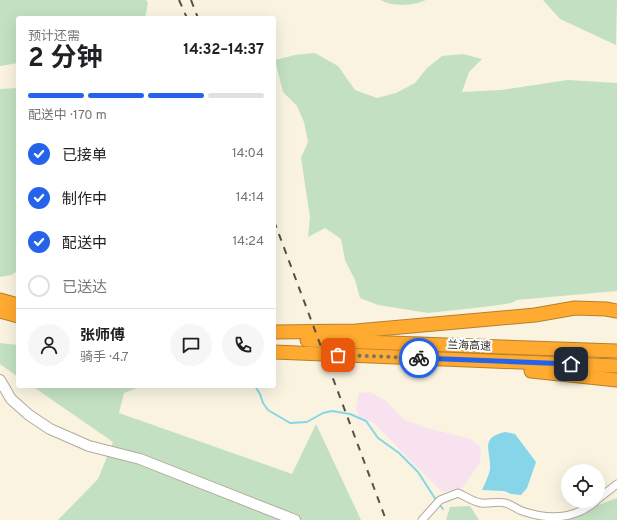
<!DOCTYPE html>
<html lang="zh">
<meta charset="utf-8">
<style>
body{margin:0;font-family:Overpass,"Noto Sans SC",sans-serif;background:#f6f6f6;color:#202124;height:100vh;display:flex;flex-direction:column;font-size:15px;white-space:nowrap}
*{box-sizing:border-box;margin:0}
p{font-size:13px;color:#757577}
.icon{flex:none;width:22px;height:22px;fill:none;stroke:currentColor;stroke-width:2;stroke-linecap:round;stroke-linejoin:round}
.map{position:relative;flex:1;overflow:hidden}
.drawer{position:absolute;left:16px;top:16px;width:260px;height:372px;display:flex;flex-direction:column;background:#fff;border-radius:4px;box-shadow:0 4px 16px #0002}
.drawer>*{flex:none}
.controls{position:absolute;left:561px;top:464px;display:grid;gap:8px}
.controls a{display:grid;place-items:center;width:44px;height:44px;border-radius:50%;background:#fff;box-shadow:0 4px 16px #0002;font-size:20px}
.pin{position:absolute;display:grid;place-items:center;width:34px;height:34px;color:#fff;margin:-17px;border-radius:8px;box-shadow:0 2px 6px #0006}
.courier{position:absolute;display:grid;place-items:center;width:40px;height:40px;margin:-20px;border:3px solid #2563eb;border-radius:50%;background:#fff;color:#222;box-shadow:0 1px 5px #0007}
.summary em{font-style:normal;font-weight:700}
.summary div{display:flex;flex-direction:column-reverse}
.summary{display:flex;align-items:center;justify-content:space-between;height:68px;padding:0 12px}
h1{font-size:26px;font-weight:700;line-height:30px}
.bar{display:grid;grid-template-columns:repeat(4,1fr);gap:6px 4px;align-content:center;height:48px;padding:0 12px}
.bar i{height:5px;border-radius:3px;background:#e0e0e0}
.bar .current{background:#2563eb}
.bar p{grid-column:span 4}
.line{display:flex;align-items:center;gap:10px;padding:0 12px;border-top:1px solid #e0e0e0}
.line div{flex:1}
.round{display:grid;place-items:center;flex:none;width:42px;height:42px;border-radius:21px;background:#f6f6f6}
ol{padding:0 12px;list-style:none}
li{display:flex;align-items:center;gap:12px;height:44px}
li p{margin-inline-start:auto}
li .icon{padding:4px;border-radius:50%;background:#2563eb;color:#fff;stroke-width:4}
li:last-child{color:#757577}
li i{width:22px;height:22px;border:2px solid #e0e0e0;border-radius:50%}
.map>svg:first-child{display:block}
.industrial{fill:#f8e2ef}
.green{fill:#c3e1c2}
.water{fill:#86d5e9}
.lines{fill:none;stroke-linecap:round;stroke-linejoin:round}
.stream{stroke:#86d5e9;stroke-width:2}
.street-casing{stroke:#b2ab9a;stroke-width:9}
.secondary-casing{stroke:#b2ab9a;stroke-width:12}
.highway-casing{stroke:#b77f2e;stroke-width:15}
.street{stroke:#fff;stroke-width:7}
.secondary{stroke:#fff;stroke-width:10}
.highway{stroke:#ffaa30;stroke-width:13}
.rail{stroke:#545149;stroke-width:2;stroke-dasharray:7 7;stroke-linecap:butt}
.done{stroke:#787469;stroke-width:4;stroke-dasharray:0 7.2}
.route{stroke:#2563eb;stroke-width:5}
.labels{text-anchor:middle;dominant-baseline:central;stroke-width:4;stroke-linejoin:round;paint-order:stroke}
.street-label{font-size:11px;fill:#322f29;stroke:#fff}
</style>
<div class="map">
<svg width="617" height="520" viewBox="0 0 617 520">
<rect width="100%" height="100%" fill="#f9f3e0"/>
<polygon class="industrial" points="370,392 386,401 403,419 423,427 470,439 481,447 480,463 462,488 442,492 374,423 359,417 356,408 359,393"/>
<g class="green">
<polygon points="0,0 146,0 148,3 145,18 18,18 18,63 0,66"/>
<path d="M381 0H426C414 6 392 7 381 0Z"/>
<polygon points="543,0 617,0 616,45 560,19"/>
<polygon points="315,53 338,66 355,90 377,98 396,93 415,83 427,68 442,56 463,54 482,59 469,72 462,92 501,90 568,80 617,83 617,291 517,300 511,303 492,306 428,313 378,305 360,298 355,280 345,260 341,239 325,228 308,237 310,217 301,158 308,142 304,122 297,106 283,92 275,60 295,55"/>
<polygon points="18,88 18,271 11,275 0,277 0,89"/>
<polygon points="0,343 18,345 18,377 0,364"/>
<polygon points="32,386 142,386 124,393 119,413 292,474 316,424 361,520 58,520 98,479 113,442"/>
<polygon points="617,498 617,520 559,520"/>
<polygon points="470,506 479,520 446,520 450,507"/>
</g>
<path class="water" d="M505 432 515 434 536 462 527 488 521 495 511 494 504 491 482 490C485 484 489 475 490 469 491 450 479 438 505 432Z"/>
<g class="lines">
<g class="stream">
<polyline points="255,386 260,394 263,403 268,410 290,423 307,422 323,413 332,411 350,414 366,421 378,438 399,453 418,472 436,500"/>
<polyline points="439,504 443,509"/>
</g>
<defs>
<g id="street">
<polyline points="598,499 617,484"/>
<path d="M422 520 440 500 458 493C465 496 473 502 481 503 488 504 499 501 505 503 511 504 516 509 522 511 548 520 574 520 596 501"/>
</g>
<polyline id="secondary" points="0,380 11,399 29,415 50,429 89,446 140,459 295,520"/>
<g id="highway">
<polyline points="0,300 18,305"/>
<polyline points="0,311 18,316"/>
<polyline points="274,332 356,331 535,315 575,308 606,309 617,311"/>
<polyline points="307,340 617,351"/>
<polyline points="274,352 617,366"/>
<polyline points="531,371 617,380"/>
</g>
</defs>
<use href="#street" class="street-casing"/>
<use href="#secondary" class="secondary-casing"/>
<use href="#highway" class="highway-casing"/>
<use href="#street" class="street"/>
<use href="#secondary" class="secondary"/>
<use href="#highway" class="highway"/>
<g class="rail">
<polyline points="179,0 187,18"/>
<polyline points="191,0 198,18"/>
<polyline points="274,221 386,520"/>
</g>
</g>
<g class="lines">
<polyline class="done" points="338,355 419,358"/>
<polyline class="route" points="419,358 571,364"/>
</g>
<g class="labels">
<g class="street-label">
<text transform="translate(469 346) rotate(2)">兰海高速</text>
</g>
</g>
</svg>
<div class="controls">
<a><svg class="icon" aria-label="locate" viewBox="0 0 24 24"><circle cx="12" cy="12" r="6"/><path d="M12 2v4M12 18v4M2 12h4M18 12h4"/></svg></a>
</div>
<div class="pin" style="left:338px;top:355px;background:#ea580c"><svg class="icon" aria-label="bag" viewBox="0 0 24 24"><path d="M5 8h14l-1 12H6zM9 8a3 3 0 0 1 6 0"/></svg></div>
<div class="pin" style="left:571px;top:364px;background:#1f2937"><svg class="icon" aria-label="home" viewBox="0 0 24 24"><path d="M3 11l9-7 9 7M6 9v11h12V9"/></svg></div>
<div class="courier" style="left:419px;top:358px"><svg class="icon" aria-label="bike" viewBox="0 0 24 24"><circle cx="6" cy="16" r="4"/><circle cx="18" cy="16" r="4"/><path d="M6 16l4-8h5l3 8M10 8l3 8H6M13 5h3"/></svg></div>
<section class="drawer">
<div class="summary"><div><h1>2 分钟</h1><p>预计还需</p></div><em>14:32–14:37</em></div>
<div class="bar"><i class="current"></i><i class="current"></i><i class="current"></i><i></i><p>配送中 · 170 m</p></div>
<ol>
<li><svg class="icon" aria-label="check" viewBox="0 0 24 24"><path d="M5 12l5 5 9-10"/></svg>已接单<p>14:04</p></li>
<li><svg class="icon" aria-label="check" viewBox="0 0 24 24"><path d="M5 12l5 5 9-10"/></svg>制作中<p>14:14</p></li>
<li><svg class="icon" aria-label="check" viewBox="0 0 24 24"><path d="M5 12l5 5 9-10"/></svg>配送中<p>14:24</p></li>
<li><i></i>已送达</li>
</ol>
<div class="line" style="height:72px"><a class="round"><svg class="icon" aria-label="person" viewBox="0 0 24 24"><circle cx="12" cy="8" r="4"/><path d="M4 21q1-7 8-7t8 7"/></svg></a><div><b>张师傅</b><p>骑手 · 4.7</p></div><a class="round"><svg class="icon" aria-label="chat" viewBox="0 0 24 24"><path d="M4 5h16v11H9l-5 4z"/></svg></a><a class="round"><svg class="icon" aria-label="phone" viewBox="0 0 24 24"><path d="M5 4h4l2 5-3 2q2 4 5 5l2-3 5 2v4C11 20 4 13 5 4z"/></svg></a></div>
</section>
</div>
